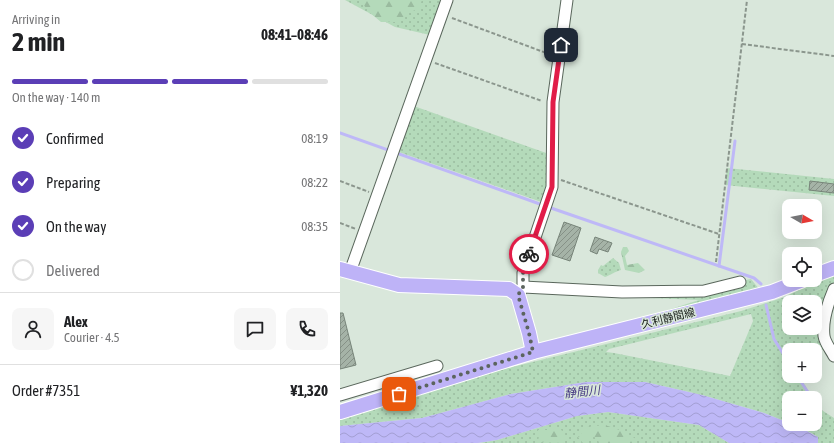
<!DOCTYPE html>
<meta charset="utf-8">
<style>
body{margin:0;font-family:"Asap Condensed","Noto Sans JP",sans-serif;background:#f6f6f6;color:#202124;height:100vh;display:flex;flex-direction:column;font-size:15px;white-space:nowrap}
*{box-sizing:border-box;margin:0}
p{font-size:13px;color:#757577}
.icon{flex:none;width:22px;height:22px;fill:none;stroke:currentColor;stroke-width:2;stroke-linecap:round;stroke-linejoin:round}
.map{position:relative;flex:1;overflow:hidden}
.panel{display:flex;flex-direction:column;background:#fff;width:340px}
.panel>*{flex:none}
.needle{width:26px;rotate:99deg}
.fabs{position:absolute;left:442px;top:199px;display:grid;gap:8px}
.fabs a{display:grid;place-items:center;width:40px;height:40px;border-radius:8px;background:#fff;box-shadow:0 4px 16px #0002;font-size:20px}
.pin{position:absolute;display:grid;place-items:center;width:34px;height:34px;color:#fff;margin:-17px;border-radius:8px;box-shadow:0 2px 6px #0006}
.courier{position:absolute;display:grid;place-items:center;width:40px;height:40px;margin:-20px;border:3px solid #e11d48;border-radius:50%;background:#fff;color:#222;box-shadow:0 1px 5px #0007}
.overview em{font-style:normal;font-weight:700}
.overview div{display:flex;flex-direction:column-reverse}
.overview{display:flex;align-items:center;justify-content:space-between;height:68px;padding:0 12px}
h1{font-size:26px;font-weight:700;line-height:30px}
.bar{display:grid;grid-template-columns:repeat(4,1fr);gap:6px 4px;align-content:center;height:48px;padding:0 12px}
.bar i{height:5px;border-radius:3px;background:#e0e0e0}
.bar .on{background:#5b3eb6}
.bar p{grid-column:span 4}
.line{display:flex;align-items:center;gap:10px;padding:0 12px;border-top:1px solid #e0e0e0}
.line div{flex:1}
.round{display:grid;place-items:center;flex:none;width:42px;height:42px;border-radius:8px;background:#f6f6f6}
ol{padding:0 12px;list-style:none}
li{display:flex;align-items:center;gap:12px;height:44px}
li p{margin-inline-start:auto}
li .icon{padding:4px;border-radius:50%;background:#5b3eb6;color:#fff;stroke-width:4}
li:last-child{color:#757577}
li i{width:22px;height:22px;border:2px solid #e0e0e0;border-radius:50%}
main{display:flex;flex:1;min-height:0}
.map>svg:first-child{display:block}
.grass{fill:url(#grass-dots);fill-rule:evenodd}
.forest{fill:url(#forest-firs)}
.water{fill:url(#water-waves)}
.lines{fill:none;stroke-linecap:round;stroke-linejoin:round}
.stream{stroke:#beb8f7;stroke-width:3}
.building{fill:url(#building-hatch);stroke:#778479}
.minor-casing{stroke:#5a675c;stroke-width:13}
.major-casing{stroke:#fff;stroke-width:16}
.path{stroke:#8b968d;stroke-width:2;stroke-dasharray:4 2;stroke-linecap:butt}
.minor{stroke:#fff;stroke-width:11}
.major{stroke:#beb3f7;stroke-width:14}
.done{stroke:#5c645e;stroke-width:4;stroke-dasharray:0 7.2}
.route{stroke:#e11d48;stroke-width:5}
.labels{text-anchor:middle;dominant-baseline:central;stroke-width:3;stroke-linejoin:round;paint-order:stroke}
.street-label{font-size:11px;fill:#191e1a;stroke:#d9e7db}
.water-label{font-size:12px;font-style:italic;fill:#473a83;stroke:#d9e7db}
</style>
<main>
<section class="panel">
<div class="overview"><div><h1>2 min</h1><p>Arriving in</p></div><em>08:41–08:46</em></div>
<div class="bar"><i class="on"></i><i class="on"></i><i class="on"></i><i></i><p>On the way · 140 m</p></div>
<ol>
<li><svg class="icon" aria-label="check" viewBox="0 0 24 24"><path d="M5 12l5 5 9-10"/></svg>Confirmed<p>08:19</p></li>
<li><svg class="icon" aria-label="check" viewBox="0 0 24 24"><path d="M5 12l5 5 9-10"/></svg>Preparing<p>08:22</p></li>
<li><svg class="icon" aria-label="check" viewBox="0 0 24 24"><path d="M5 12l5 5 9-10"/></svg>On the way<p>08:35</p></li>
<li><i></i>Delivered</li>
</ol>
<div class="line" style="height:72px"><a class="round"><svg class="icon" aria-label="person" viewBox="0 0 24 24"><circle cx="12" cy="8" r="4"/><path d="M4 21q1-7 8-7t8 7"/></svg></a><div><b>Alex</b><p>Courier · 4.5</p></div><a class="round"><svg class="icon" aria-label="chat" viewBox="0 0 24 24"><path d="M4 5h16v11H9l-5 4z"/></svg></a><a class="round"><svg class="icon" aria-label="phone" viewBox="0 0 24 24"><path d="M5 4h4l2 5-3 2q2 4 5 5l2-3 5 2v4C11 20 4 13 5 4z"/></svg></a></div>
<div class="line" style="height:52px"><div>Order #7351</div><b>¥1,320</b></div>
</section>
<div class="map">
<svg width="494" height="443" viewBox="0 0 494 443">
<defs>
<pattern id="grass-dots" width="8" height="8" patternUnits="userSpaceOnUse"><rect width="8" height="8" fill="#b4daba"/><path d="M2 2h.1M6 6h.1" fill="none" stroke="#9abb9f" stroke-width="1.8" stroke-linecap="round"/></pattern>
<pattern id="forest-firs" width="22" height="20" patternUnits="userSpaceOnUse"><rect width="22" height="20" fill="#b4daba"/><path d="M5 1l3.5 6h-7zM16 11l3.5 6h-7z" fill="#9abb9f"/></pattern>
<pattern id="water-waves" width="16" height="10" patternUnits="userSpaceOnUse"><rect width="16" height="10" fill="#beb8f7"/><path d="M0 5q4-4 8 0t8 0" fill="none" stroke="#a39ed3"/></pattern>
<pattern id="building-hatch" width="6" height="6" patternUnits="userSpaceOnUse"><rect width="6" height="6" fill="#a5b3a7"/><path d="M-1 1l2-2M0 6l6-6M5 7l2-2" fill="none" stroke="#869187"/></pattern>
</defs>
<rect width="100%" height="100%" fill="#d9e7db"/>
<g class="grass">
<polygon points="5,0 103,0 90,35 55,27"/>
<polygon points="71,105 209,154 210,180 204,203 56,151"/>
<polygon points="387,168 494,179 494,196 385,185"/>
<path d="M273 258 279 263 281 270C274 272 271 275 265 277L258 273V270L261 265 263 266Z"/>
<path d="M494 273V282L484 308V349L475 354V350H449V376H459L473 398H449V423L424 413 362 395 305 382H246L171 394 82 418 0 426V416L103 384 401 311 442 298ZM449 302H475V328H449ZM411 314 413 321 390 376 274 353 266 352 269 349Z"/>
<polygon points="411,279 419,289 387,299 325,311 359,300 286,297 364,288"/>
<polygon points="475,400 480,409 494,418 494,443 478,443 478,437 464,429 452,424 475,424"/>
<polygon points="268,412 359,425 389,443 138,443 157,440 237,416"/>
</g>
<g class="forest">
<polygon points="20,0 82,0 78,9 70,12 58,22 41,22 29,12"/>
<polygon points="283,247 287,247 289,251 285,256 287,265 298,263 305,270 299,273 285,270 281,252"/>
<polygon points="265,425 282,431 298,440 294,443 259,443 258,440 252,435 243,443 238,437 247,427"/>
<polygon points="216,428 223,431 224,443 198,442 199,435 198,430 211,430"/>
</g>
<polygon class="water" points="246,382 305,382 362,395 424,413 464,429 467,424 470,424 467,431 478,437 478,443 389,443 359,425 268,412 237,416 157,440 138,443 0,443 0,426 82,418 171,394"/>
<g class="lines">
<g class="stream">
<polyline points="0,133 211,208 414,278 421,284"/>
<polyline points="379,266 395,141"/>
<polyline points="426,305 434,339 449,363"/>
<polyline points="457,376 472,398"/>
</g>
</g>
<g class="building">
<polygon points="470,181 494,184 494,193 469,190"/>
<polygon points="224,222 241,228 230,261 212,255"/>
<polygon points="255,237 272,243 268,252 259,249 257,254 250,251"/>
<polygon points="0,313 3,313 16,365 0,369"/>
</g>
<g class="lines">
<defs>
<g id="minor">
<polyline points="10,272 107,0"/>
<polyline points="183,287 282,292 364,291 400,282"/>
<path d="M494 289C488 303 482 320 484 336 485 343 491 350 494 356"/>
<polyline points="178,295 183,287 183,273 212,187 213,102 227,0"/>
<polyline points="0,395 97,366"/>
</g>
<g id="major">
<polyline points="0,269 59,285 169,289 178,295 189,333 193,352"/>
<polyline points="475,275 494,268"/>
<polyline points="0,412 193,352 432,292 463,280"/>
</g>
</defs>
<use href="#minor" class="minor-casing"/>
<use href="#major" class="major-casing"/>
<g class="path">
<polyline points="112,18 209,54"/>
<polyline points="402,44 494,56"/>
<polyline points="95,63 202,101"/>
<polyline points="221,180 379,234"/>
<polyline points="0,181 29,192"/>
<polyline points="0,223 16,229"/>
<polyline points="376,262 407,0"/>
</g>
<use href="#minor" class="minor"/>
<use href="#major" class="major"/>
</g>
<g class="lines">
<polyline class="done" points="59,394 193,352 189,333 178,295 183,287 183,273 189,254"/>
<polyline class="route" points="189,254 212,187 213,102 221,45"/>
</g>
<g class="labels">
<g class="street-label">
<text transform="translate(328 318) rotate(-14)">久利静間線</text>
</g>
<g class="water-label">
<text transform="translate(242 392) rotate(-6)">静間川</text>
</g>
</g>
</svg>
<div class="fabs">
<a><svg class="needle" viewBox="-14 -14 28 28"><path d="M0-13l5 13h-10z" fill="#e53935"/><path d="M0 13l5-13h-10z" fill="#757577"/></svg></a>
<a><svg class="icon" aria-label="locate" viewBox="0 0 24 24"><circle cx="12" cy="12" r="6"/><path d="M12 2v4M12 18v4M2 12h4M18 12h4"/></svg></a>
<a><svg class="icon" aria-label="layers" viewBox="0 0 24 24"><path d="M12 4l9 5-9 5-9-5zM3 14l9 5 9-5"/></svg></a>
<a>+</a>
<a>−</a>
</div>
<div class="pin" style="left:59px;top:394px;background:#ea580c"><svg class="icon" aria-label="bag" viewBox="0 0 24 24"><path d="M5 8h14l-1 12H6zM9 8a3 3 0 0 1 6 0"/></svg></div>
<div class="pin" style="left:221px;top:45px;background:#1f2937"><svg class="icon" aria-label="home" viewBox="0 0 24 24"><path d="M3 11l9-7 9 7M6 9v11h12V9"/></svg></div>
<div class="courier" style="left:189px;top:254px"><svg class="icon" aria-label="bike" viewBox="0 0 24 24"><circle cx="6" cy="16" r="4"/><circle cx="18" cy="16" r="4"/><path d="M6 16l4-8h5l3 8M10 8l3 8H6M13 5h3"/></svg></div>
</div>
</main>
